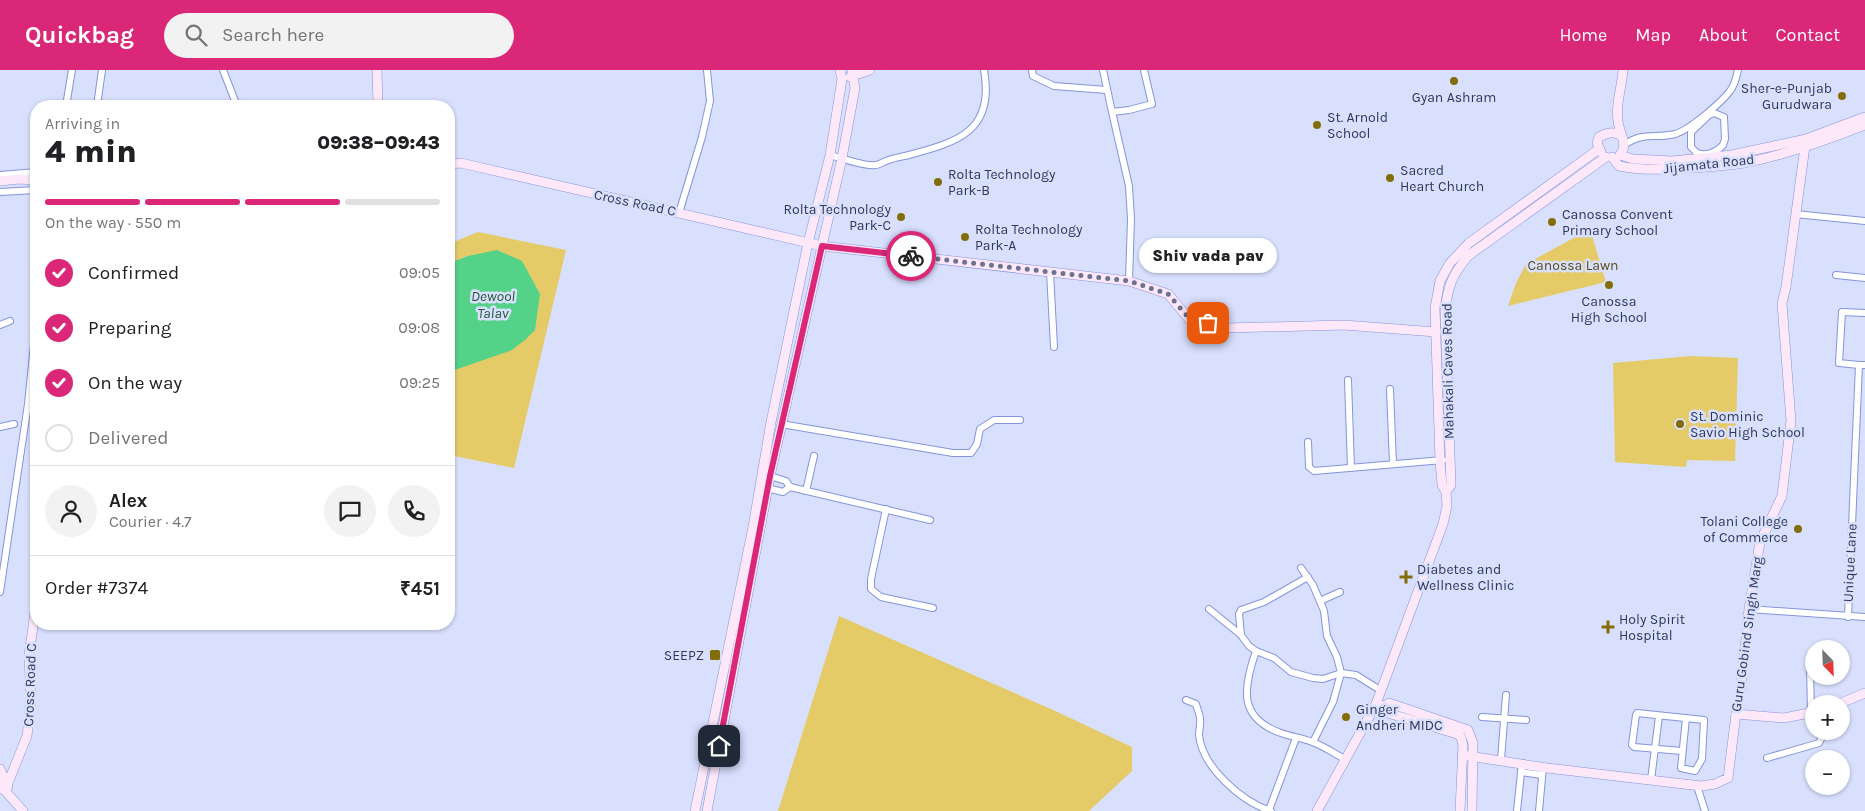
<!DOCTYPE html>
<meta charset="utf-8">
<style>
body{margin:0;font-family:Karla,sans-serif;background:#f2f2f2;color:#202124;height:100vh;display:flex;flex-direction:column;font-size:19px;white-space:nowrap}
*{box-sizing:border-box;margin:0}
p{font-size:16px;color:#757577}
.icon{flex:none;width:28px;height:28px;fill:none;stroke:currentColor;stroke-width:2;stroke-linecap:round;stroke-linejoin:round}
.map{position:relative;flex:1;overflow:hidden}
.side{position:absolute;left:30px;top:30px;width:425px;height:530px;display:flex;flex-direction:column;background:#fff;border-radius:20px;box-shadow:0 1px 4px #0004}
.side>*{flex:none}
.needle{width:32px;rotate:157deg}
.tools{position:absolute;left:1805px;top:570px;display:grid;gap:10px}
.tools a{display:grid;place-items:center;width:45px;height:45px;border-radius:50%;background:#fff;box-shadow:0 1px 4px #0004;font-size:25px}
.pin{position:absolute;display:grid;place-items:center;width:42px;height:42px;color:#fff;margin:-21px;border-radius:10px;box-shadow:0 2px 8px #0006}
.courier{position:absolute;display:grid;place-items:center;width:50px;height:50px;margin:-25px;border:4px solid #db2777;border-radius:50%;background:#fff;color:#222;box-shadow:0 1px 6px #0007}
.bubble{position:absolute;height:35px;border-radius:18px;background:#fff;box-shadow:0 1px 4px #0004;font-size:16px;font-weight:800;line-height:35px;text-align:center}
.head em{font-style:normal;font-weight:800}
.head div{display:flex;flex-direction:column-reverse}
.head{display:flex;align-items:center;justify-content:space-between;height:85px;padding:0 15px}
h1{font-size:32px;font-weight:800;line-height:38px}
.bar{display:grid;grid-template-columns:repeat(4,1fr);gap:8px 5px;align-content:center;height:60px;padding:0 15px}
.bar i{height:6px;border-radius:4px;background:#e0e0e0}
.bar .on{background:#db2777}
.bar p{grid-column:span 4}
.line{display:flex;align-items:center;gap:12px;padding:0 15px;border-top:1px solid #e0e0e0}
.line div{flex:1}
.round{display:grid;place-items:center;flex:none;width:52px;height:52px;border-radius:26px;background:#f2f2f2}
ol{padding:0 15px;list-style:none}
li{display:flex;align-items:center;gap:15px;height:55px}
li p{margin-inline-start:auto}
li .icon{padding:5px;border-radius:50%;background:#db2777;color:#fff;stroke-width:4}
li:last-child{color:#757577}
li i{width:28px;height:28px;border:2px solid #e0e0e0;border-radius:50%}
header{display:flex;align-items:center;gap:30px;box-sizing:border-box;height:70px;padding:0 25px;background:#db2777;color:#fff}
header strong{font-size:24px}
nav{display:flex;gap:28px;margin-inline-start:auto;font-size:18px}
.search{width:350px;height:45px;background:#f2f2f2;display:flex;align-items:center;gap:12px;box-sizing:border-box;padding:0 18px;border-radius:28px;color:#757577;font-size:19px}
.map>svg:first-child{display:block}
.green{fill:#e5ca68}
.water{fill:#54d287}
.lines{fill:none;stroke-linecap:round;stroke-linejoin:round}
.street-casing{stroke:#8594db;stroke-width:8}
.secondary-casing{stroke:#8594db;stroke-width:10}
.street{stroke:#fff;stroke-width:6}
.secondary{stroke:#fce8f8;stroke-width:9}
.done{stroke:#6b7391;stroke-width:5;stroke-dasharray:0 9}
.route{stroke:#db2777;stroke-width:6}
.poi-dot{fill:#836d09;stroke:#d8e0fe;stroke-width:2}
.labels{text-anchor:middle;dominant-baseline:central;stroke-width:5;stroke-linejoin:round;paint-order:stroke}
.poi-label{font-size:14px;fill:#313856;stroke:#d8e0fe;text-anchor:start}
.street-label{font-size:14px;fill:#313856;stroke:#d8e0fe}
.park-label{font-size:14px;fill:#5b4d16;stroke:#d8e0fe}
.water-label{font-size:15px;font-style:italic;fill:#265738;stroke:#d8e0fe}
</style>
<header>
<strong>Quickbag</strong>
<div class="search"><svg class="icon" aria-label="search" viewBox="0 0 24 24"><circle cx="10" cy="10" r="6"/><path d="M15 15l6 6"/></svg>Search here</div>
<nav><a>Home</a><a>Map</a><a>About</a><a>Contact</a></nav>
</header>
<div class="map">
<svg width="1865" height="741" viewBox="0 0 1865 741">
<rect width="100%" height="100%" fill="#d8e0fe"/>
<g class="green">
<polygon points="1590,159 1606,212 1508,236 1516,213 1526,194"/>
<polygon points="478,162 566,180 514,398 449,385 449,302 471,293 468,186 449,193 449,174"/>
<polygon points="1690,286 1738,288 1735,391 1687,390 1686,397 1615,392 1613,293"/>
<polygon points="839,546 1051,639 1132,677 1132,701 1089,741 778,741"/>
</g>
<polygon class="water" points="497,180 522,191 540,224 535,260 526,269 512,280 449,302 449,193 468,186"/>
<g class="lines">
<defs>
<g id="street">
<polyline points="223,0 237,36"/>
<polyline points="1032,0 1033,6 1054,16 1107,20"/>
<polyline points="1103,0 1112,42"/>
<polyline points="66,36 72,0"/>
<polyline points="97,36 102,0"/>
<path d="M1714 43 1724 47 1725 69 1723 75C1716 83 1706 86 1697 83L1691 77V62L1709 45Z"/>
<path d="M1624 75C1644 61 1655 69 1675 64 1689 60 1721 33 1730 21 1735 15 1736 8 1738 0"/>
<path d="M830 85C841 88 866 97 875 95 879 95 883 92 886 91 893 88 901 87 909 85 958 72 995 61 984 0"/>
<polyline points="0,105 36,102"/>
<polyline points="0,122 36,120"/>
<polyline points="679,143 702,67 710,31 707,0"/>
<polyline points="1795,144 1865,151"/>
<polyline points="1050,202 1054,277"/>
<polyline points="1836,205 1865,208"/>
<polyline points="1129,211 1131,149 1129,116 1112,42 1129,40 1152,34 1144,0"/>
<polyline points="0,255 10,251"/>
<polyline points="1859,295 1839,293 1842,242 1865,243"/>
<polyline points="1348,310 1351,398"/>
<polyline points="1390,319 1393,394"/>
<polyline points="781,354 953,383 971,383 977,374 980,359 994,350 1020,350"/>
<polyline points="0,357 14,354"/>
<polyline points="1308,372 1309,397 1314,401 1443,390"/>
<polyline points="770,406 786,411 790,417"/>
<polyline points="767,418 783,422 790,417 930,450"/>
<polyline points="806,421 814,386"/>
<polyline points="886,439 871,509 871,519 881,527 933,538"/>
<polyline points="1301,498 1313,515 1324,541 1327,566 1337,587 1341,603 1333,632 1313,672"/>
<polyline points="0,522 28,334 36,255"/>
<polyline points="1320,531 1340,522"/>
<polyline points="1209,539 1241,565 1249,576 1256,581 1274,588 1291,602 1313,608 1323,609 1341,603 1356,605 1380,620"/>
<polyline points="1749,539 1865,547"/>
<polyline points="1848,547 1859,295 1865,295"/>
<polyline points="1241,565 1239,544 1241,540 1264,532 1308,507"/>
<path d="M1256 581C1243 618 1238 648 1281 663 1292 667 1304 668 1315 673 1325 677 1335 684 1345 689"/>
<polyline points="1810,596 1811,643"/>
<path d="M1186 630 1196 634C1197 639 1200 644 1200 649 1201 654 1199 659 1199 665 1202 697 1242 732 1271 741"/>
<polyline points="1482,647 1526,650"/>
<polyline points="1682,681 1634,677 1632,675 1636,645 1637,643 1704,650 1702,689 1695,701 1681,698 1686,648"/>
<polyline points="1767,688 1819,673 1821,669 1820,661"/>
<polyline points="1501,690 1506,625"/>
<polyline points="1521,702 1542,705"/>
<polyline points="1651,710 1659,646"/>
<polyline points="1697,716 1705,741"/>
<polyline points="1269,740 1296,668"/>
<polyline points="1517,741 1522,693"/>
<polyline points="1539,741 1543,697"/>
</g>
<g id="secondary">
<polyline points="377,0 378,36"/>
<polyline points="850,7 870,0"/>
<path d="M1601 82 1597 73 1599 67C1607 63 1613 61 1620 65"/>
<polyline points="1620,85 1633,89 1672,91 1732,85 1806,69 1865,47"/>
<path d="M1620 85C1629 75 1619 63 1618 51 1615 34 1622 18 1623 0"/>
<path d="M1612 87 1619 96C1642 101 1665 99 1688 98 1708 97 1728 96 1749 92 1789 84 1827 70 1865 55"/>
<polyline points="449,94 461,93 822,176 1129,211 1168,224 1189,249 1227,258 1344,255 1436,262"/>
<polyline points="0,111 19,109 36,110"/>
<path d="M1446 422 1451 415 1445 241C1448 216 1452 205 1468 186L1606 87"/>
<polyline points="1376,634 1384,636 1389,633 1468,660 1473,673 1472,741"/>
<polyline points="1839,634 1865,623"/>
<polyline points="1384,636 1388,643 1457,664 1461,667 1463,675 1460,741"/>
<polyline points="1736,644 1784,648 1814,642"/>
<polyline points="1462,685 1547,698 1701,716 1715,714 1728,708 1736,644 1741,617 1749,539 1760,472 1782,426 1791,351 1782,233 1786,217 1806,69"/>
<polyline points="0,699 8,717"/>
<polyline points="0,715 23,741"/>
<polyline points="2,719 8,713 27,666 31,631 29,585 36,535"/>
<polyline points="695,741 753,457 771,352 808,173 830,85 842,9 840,0"/>
<polyline points="707,741 770,406 842,88 855,18 852,0"/>
<polyline points="1317,741 1376,634 1443,454 1447,436 1446,422 1442,415 1440,391 1435,238 1440,211 1450,193 1469,173 1599,79"/>
</g>
</defs>
<use href="#street" class="street-casing"/>
<use href="#secondary" class="secondary-casing"/>
<use href="#street" class="street"/>
<use href="#secondary" class="secondary"/>
</g>
<g class="lines">
<polyline class="done" points="911,186 1129,211 1168,224 1189,248 1208,253"/>
<polyline class="route" points="719,676 770,406 822,176 911,186"/>
</g>
<g class="poi-dot">
<circle cx="1454" cy="11" r="5"/>
<circle cx="1842" cy="26" r="5"/>
<circle cx="1317" cy="55" r="5"/>
<circle cx="1390" cy="108" r="5"/>
<circle cx="938" cy="112" r="5"/>
<circle cx="901" cy="147" r="5"/>
<circle cx="1552" cy="152" r="5"/>
<circle cx="965" cy="167" r="5"/>
<circle cx="1609" cy="215" r="5"/>
<circle cx="1680" cy="354" r="5"/>
<circle cx="1798" cy="459" r="5"/>
<path d="M1403.5 499.5h5v5h5v5h-5v5h-5v-5h-5v-5h5z"/>
<path d="M1605.5 549.5h5v5h5v5h-5v5h-5v-5h-5v-5h5z"/>
<rect x="709" y="579" width="12" height="12" rx="2.5"/>
<circle cx="1346" cy="647" r="5"/>
</g>
<g class="labels">
<g class="poi-label">
<text x="1832" y="18" text-anchor="end">Sher-e-Punjab<tspan x="1832" dy="16">Gurudwara</tspan></text>
<text x="1454" y="27" text-anchor="middle">Gyan Ashram</text>
<text x="1327" y="47">St. Arnold<tspan x="1327" dy="16">School</tspan></text>
<text x="1400" y="100">Sacred<tspan x="1400" dy="16">Heart Church</tspan></text>
<text x="948" y="104">Rolta Technology<tspan x="948" dy="16">Park-B</tspan></text>
<text x="891" y="139" text-anchor="end">Rolta Technology<tspan x="891" dy="16">Park-C</tspan></text>
<text x="1562" y="144">Canossa Convent<tspan x="1562" dy="16">Primary School</tspan></text>
<text x="975" y="159">Rolta Technology<tspan x="975" dy="16">Park-A</tspan></text>
<text x="1609" y="231" text-anchor="middle">Canossa<tspan x="1609" dy="16">High School</tspan></text>
<text x="1690" y="346">St. Dominic<tspan x="1690" dy="16">Savio High School</tspan></text>
<text x="1788" y="451" text-anchor="end">Tolani College<tspan x="1788" dy="16">of Commerce</tspan></text>
<text x="1417" y="499">Diabetes and<tspan x="1417" dy="16">Wellness Clinic</tspan></text>
<text x="1619" y="549">Holy Spirit<tspan x="1619" dy="16">Hospital</tspan></text>
<text x="704" y="585" text-anchor="end">SEEPZ</text>
<text x="1356" y="639">Ginger<tspan x="1356" dy="16">Andheri MIDC</tspan></text>
</g>
<g class="street-label">
<text transform="translate(1709 94) rotate(-6)">Jijamata Road</text>
<text transform="translate(635 133) rotate(12)">Cross Road C</text>
<text transform="translate(1448 301) rotate(-91)">Mahakali Caves Road</text>
<text transform="translate(1850 493) rotate(-87)">Unique Lane</text>
<text transform="translate(1747 564) rotate(-82)">Guru Gobind Singh Marg</text>
<text transform="translate(30 615) rotate(-88)">Cross Road C</text>
</g>
<g class="park-label">
<text x="1573" y="195">Canossa Lawn</text>
</g>
<g class="water-label">
<text x="493" y="226">Dewool<tspan x="493" dy="17">Talav</tspan></text>
</g>
</g>
</svg>
<div class="tools">
<a><svg class="needle" viewBox="-14 -14 28 28"><path d="M0-13l5 13h-10z" fill="#e53935"/><path d="M0 13l5-13h-10z" fill="#757577"/></svg></a>
<a>+</a>
<a>−</a>
</div>
<div class="pin" style="left:1208px;top:253px;background:#ea580c"><svg class="icon" aria-label="bag" viewBox="0 0 24 24"><path d="M5 8h14l-1 12H6zM9 8a3 3 0 0 1 6 0"/></svg></div>
<div class="pin" style="left:719px;top:676px;background:#1f2937"><svg class="icon" aria-label="home" viewBox="0 0 24 24"><path d="M3 11l9-7 9 7M6 9v11h12V9"/></svg></div>
<div class="courier" style="left:911px;top:186px"><svg class="icon" aria-label="bike" viewBox="0 0 24 24"><circle cx="6" cy="16" r="4"/><circle cx="18" cy="16" r="4"/><path d="M6 16l4-8h5l3 8M10 8l3 8H6M13 5h3"/></svg></div>
<div class="bubble" style="left:1139px;top:168px;width:138px">Shiv vada pav</div>
<section class="side">
<div class="head"><div><h1>4 min</h1><p>Arriving in</p></div><em>09:38–09:43</em></div>
<div class="bar"><i class="on"></i><i class="on"></i><i class="on"></i><i></i><p>On the way · 550 m</p></div>
<ol>
<li><svg class="icon" aria-label="check" viewBox="0 0 24 24"><path d="M5 12l5 5 9-10"/></svg>Confirmed<p>09:05</p></li>
<li><svg class="icon" aria-label="check" viewBox="0 0 24 24"><path d="M5 12l5 5 9-10"/></svg>Preparing<p>09:08</p></li>
<li><svg class="icon" aria-label="check" viewBox="0 0 24 24"><path d="M5 12l5 5 9-10"/></svg>On the way<p>09:25</p></li>
<li><i></i>Delivered</li>
</ol>
<div class="line" style="height:90px"><a class="round"><svg class="icon" aria-label="person" viewBox="0 0 24 24"><circle cx="12" cy="8" r="4"/><path d="M4 21q1-7 8-7t8 7"/></svg></a><div><b>Alex</b><p>Courier · 4.7</p></div><a class="round"><svg class="icon" aria-label="chat" viewBox="0 0 24 24"><path d="M4 5h16v11H9l-5 4z"/></svg></a><a class="round"><svg class="icon" aria-label="phone" viewBox="0 0 24 24"><path d="M5 4h4l2 5-3 2q2 4 5 5l2-3 5 2v4C11 20 4 13 5 4z"/></svg></a></div>
<div class="line" style="height:65px"><div>Order #7374</div><b>₹451</b></div>
</section>
</div>
